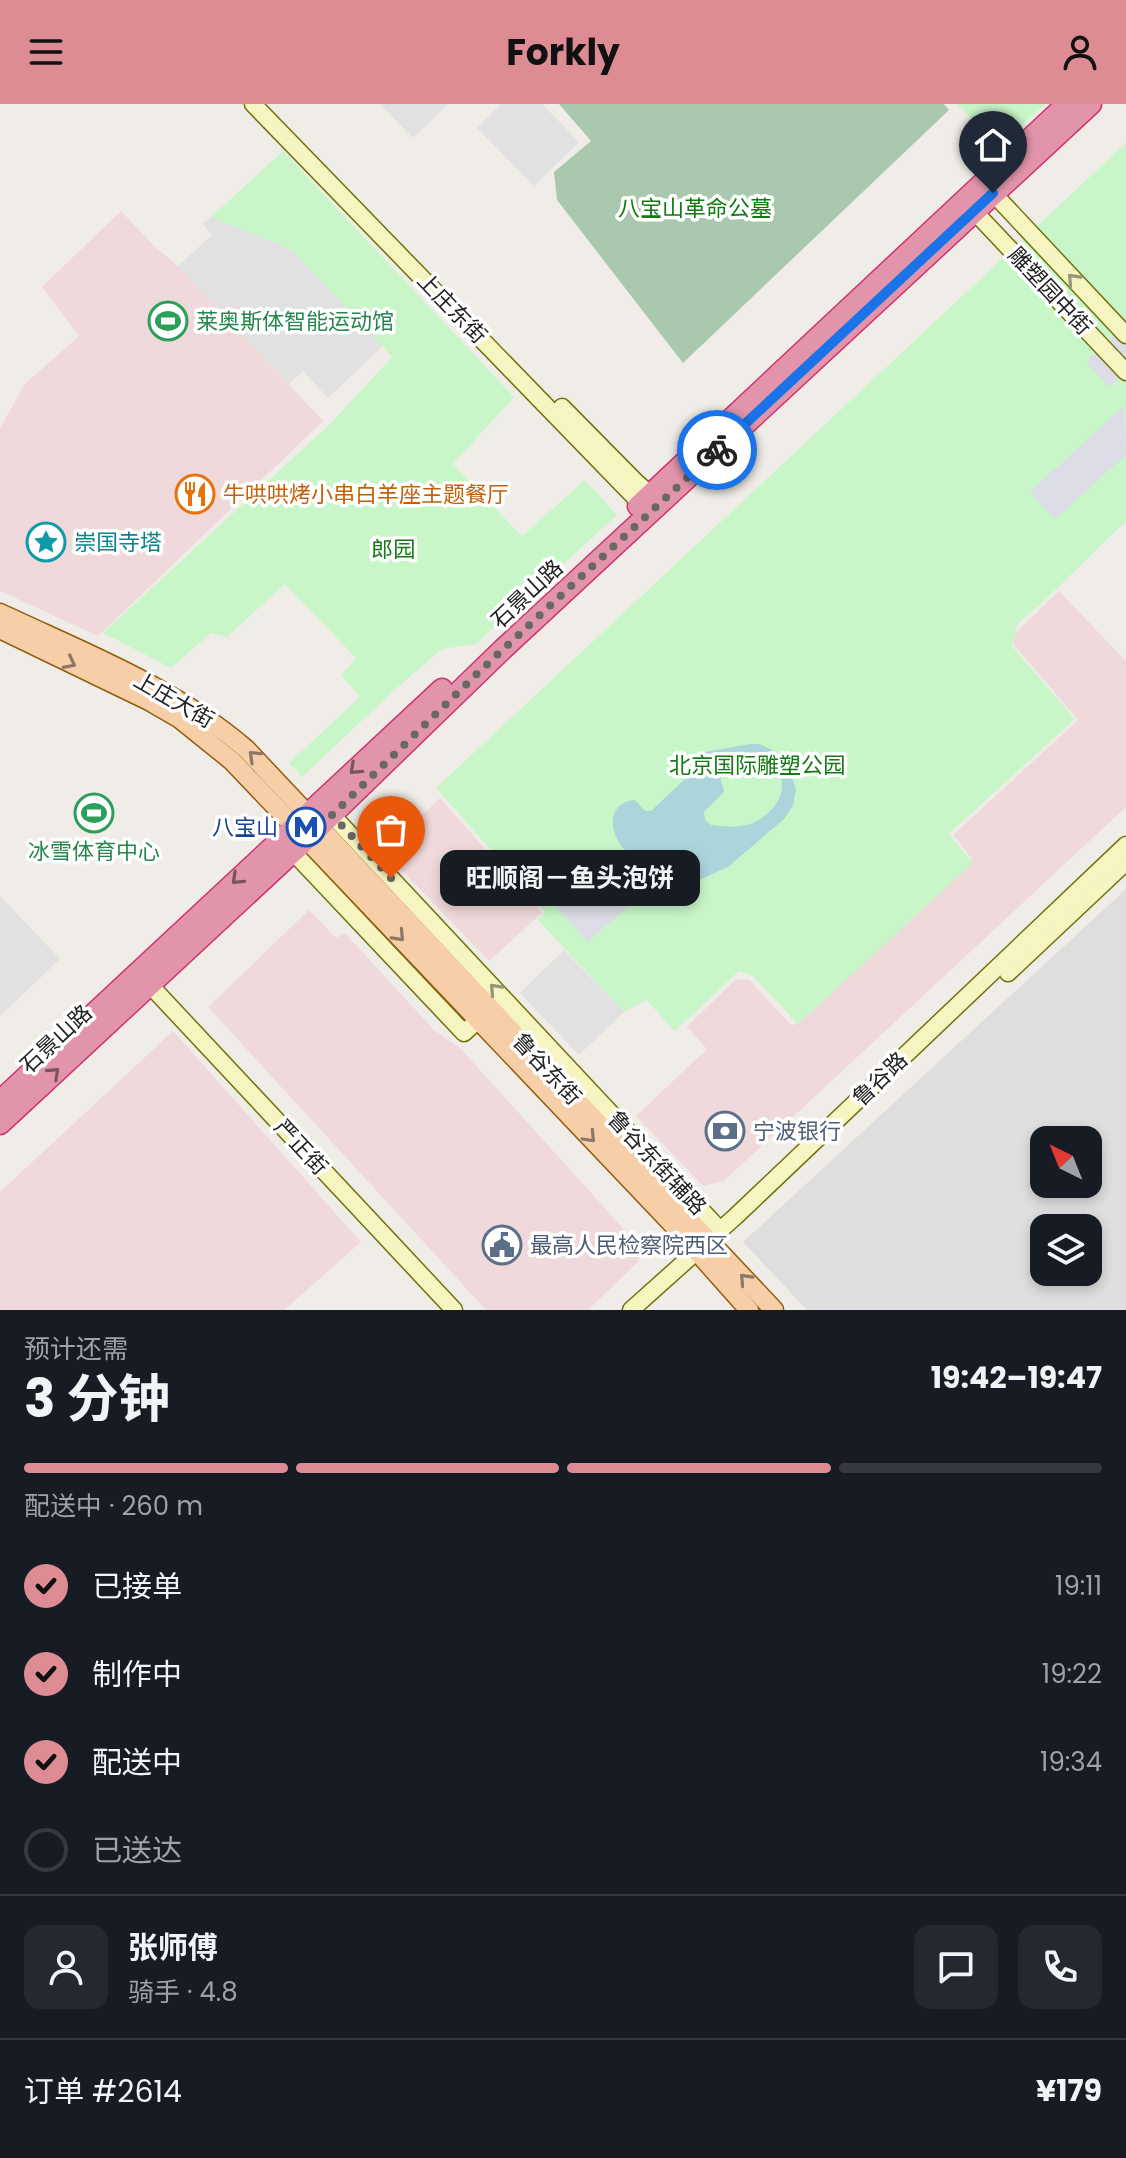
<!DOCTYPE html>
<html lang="zh">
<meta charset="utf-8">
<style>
body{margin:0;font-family:Poppins,"Noto Sans SC",sans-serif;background:#242831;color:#f1f3f6;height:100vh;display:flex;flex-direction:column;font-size:30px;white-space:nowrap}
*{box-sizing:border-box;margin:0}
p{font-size:26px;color:#9ea1a6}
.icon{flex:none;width:44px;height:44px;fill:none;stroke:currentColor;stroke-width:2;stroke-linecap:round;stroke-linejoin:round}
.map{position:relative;height:1206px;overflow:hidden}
.sheet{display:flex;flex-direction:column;background:#171b24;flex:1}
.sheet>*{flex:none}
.needle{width:52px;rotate:317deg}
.controls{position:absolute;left:1030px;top:1022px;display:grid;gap:16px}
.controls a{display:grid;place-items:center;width:72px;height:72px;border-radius:16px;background:#171b24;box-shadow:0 4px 12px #0003;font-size:40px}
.pin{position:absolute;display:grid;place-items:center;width:68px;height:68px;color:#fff;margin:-82px -34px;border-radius:50% 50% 50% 0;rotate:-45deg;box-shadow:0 0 8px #0007}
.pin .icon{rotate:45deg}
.courier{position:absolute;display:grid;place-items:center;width:80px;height:80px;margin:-40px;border:6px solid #1a73e8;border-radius:50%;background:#fff;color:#222;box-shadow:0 2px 10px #0007}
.bubble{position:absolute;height:56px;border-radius:16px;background:#171b24;box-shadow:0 4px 12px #0003;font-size:26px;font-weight:700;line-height:56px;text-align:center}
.overview em{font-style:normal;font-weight:700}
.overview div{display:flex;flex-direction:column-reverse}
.overview{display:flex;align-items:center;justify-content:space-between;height:136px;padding:0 24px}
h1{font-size:52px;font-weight:700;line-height:60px}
.bar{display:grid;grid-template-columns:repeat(4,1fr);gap:12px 8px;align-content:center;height:96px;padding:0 24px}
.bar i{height:10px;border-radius:6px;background:#363941}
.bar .active{background:#dd8c94}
.bar p{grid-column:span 4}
.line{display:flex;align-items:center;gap:20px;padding:0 24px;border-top:2px solid #363941}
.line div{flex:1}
.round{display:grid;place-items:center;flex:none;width:84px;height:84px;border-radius:16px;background:#242831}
ol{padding:0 24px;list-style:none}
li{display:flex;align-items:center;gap:24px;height:88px}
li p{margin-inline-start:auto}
li .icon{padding:8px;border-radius:50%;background:#dd8c94;color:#111;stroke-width:4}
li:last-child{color:#9ea1a6}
li i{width:44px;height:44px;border:4px solid #363941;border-radius:50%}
header{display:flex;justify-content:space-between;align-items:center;height:104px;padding:0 24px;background:#dd8c94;color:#111;font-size:36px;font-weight:700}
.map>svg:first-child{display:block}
.residential{fill:#dfdede;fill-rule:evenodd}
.commercial{fill:#f0d9da}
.cemetery{fill:#aac8ad}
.park{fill:#c9f6c9}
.parking{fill:#e1e1e1}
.plaza{fill:#dcdde6}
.water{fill:#abd4db;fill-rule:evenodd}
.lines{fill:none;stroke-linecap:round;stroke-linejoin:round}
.secondary-casing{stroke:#70730c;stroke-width:19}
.primary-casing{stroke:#935b0a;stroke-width:21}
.highway-casing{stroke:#d03375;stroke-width:23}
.secondary{stroke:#f6f4c0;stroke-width:16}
.primary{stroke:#f6cea7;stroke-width:18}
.highway{stroke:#e295aa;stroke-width:20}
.oneway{stroke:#969578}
.oneway2{stroke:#8c7864}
.oneway3{stroke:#78555f}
.done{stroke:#696867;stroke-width:8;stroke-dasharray:0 14.4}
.route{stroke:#1a73e8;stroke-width:10}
.labels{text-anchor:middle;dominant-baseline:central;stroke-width:7;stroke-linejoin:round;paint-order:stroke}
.park-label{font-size:22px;fill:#137a14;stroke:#fff}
.street-label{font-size:22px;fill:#212121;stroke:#fff}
.leisure-label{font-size:22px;fill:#27864d;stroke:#fff;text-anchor:start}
.food-label{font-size:22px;fill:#c56008;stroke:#fff;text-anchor:start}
.culture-label{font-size:22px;fill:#0d838f;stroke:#fff;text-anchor:start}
.transit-label{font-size:22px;fill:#164399;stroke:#fff;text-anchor:end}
.service-label{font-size:22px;fill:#4e5e75;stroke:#fff;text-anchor:start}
</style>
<header><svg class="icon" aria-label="menu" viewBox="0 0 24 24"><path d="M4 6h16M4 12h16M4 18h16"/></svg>Forkly<svg class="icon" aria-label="person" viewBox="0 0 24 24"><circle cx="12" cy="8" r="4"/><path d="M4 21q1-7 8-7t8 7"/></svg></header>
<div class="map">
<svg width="1126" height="1206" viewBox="0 0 1126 1206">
<rect width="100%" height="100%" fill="#f0ede8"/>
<path class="residential" d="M1126 785V1206H807L743 1138ZM1044 1036H1088V1080H1044ZM1044 1124H1088V1168H1044Z"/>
<g class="commercial">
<polygon points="121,107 155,143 178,162 323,317 98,532 0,487 0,324 25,280 79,232 42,183"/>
<polygon points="1059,487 1126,557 1126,703 724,1077 703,1082 636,1012 707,945 687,923 736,875 749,876 792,922 972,755 953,731 1078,616 1009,535"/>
<polygon points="440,694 542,809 489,857 383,747"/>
<polygon points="309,806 336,834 345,829 434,926 461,945 640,1143 638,1158 588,1206 486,1206 208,903"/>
<polygon points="173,927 361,1138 284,1206 0,1206 0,1088"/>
</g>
<polygon class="cemetery" points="559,0 944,0 949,6 683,259 557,96 554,68 591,37"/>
<g class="park">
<polygon points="957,0 1046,0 997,42"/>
<polygon points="1126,39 1126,417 1041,500 1018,519 1012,542 1075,615 949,730 973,759 798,920 753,872 739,867 675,927 646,896 624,908 538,816 546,808 436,684"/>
<polygon points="283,47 514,293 453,360 522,432 585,376 617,411 476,540 442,545 398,583 302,673 289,659 360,593 341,571 356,554 285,480 227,533 211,529 171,564 103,529 330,320 392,253 292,146 211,113"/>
</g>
<g class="parking">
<polygon points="380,0 448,0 413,34"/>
<polygon points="501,0 542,0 579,38 534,82 477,24"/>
<polygon points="211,113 292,146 383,242 328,294 303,267 289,280 178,162 212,131 203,120"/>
<polygon points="0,792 60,855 0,912"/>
<polygon points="564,846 624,908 579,951 520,889"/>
</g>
<g class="plaza">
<polygon points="1126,220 1126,267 1109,283 1086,258"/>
<polygon points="1124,302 1126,351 1055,415 1030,388"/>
<polygon points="616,750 648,784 588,838 557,804"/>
</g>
<path class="water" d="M750 640H760L776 648 788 663 796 685 793 702 784 715 728 763 671 789 660 788C654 779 651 768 643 760 637 754 629 750 623 744 608 726 608 698 635 696L645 707H651L687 673 705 648ZM759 649C793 667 787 702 755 718 744 724 723 723 711 721L705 716 704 708 724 688C724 684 721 680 721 676 716 654 745 651 759 649Z"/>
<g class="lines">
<defs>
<g id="secondary">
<polyline points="253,0 648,407"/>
<polyline points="993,89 1126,231"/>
<polyline points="973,106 1126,268"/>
<polyline points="562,303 637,379 659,398"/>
<polyline points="322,710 332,711 720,1126"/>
<polyline points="293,739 293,748 464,929 478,916"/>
<polyline points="1008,869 1126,758"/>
<polyline points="149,880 454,1206"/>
<polyline points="631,1206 736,1112 1126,741"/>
</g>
<g id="primary">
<path d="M0 509C85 549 174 583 246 645L774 1206"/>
<polyline points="0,525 149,597 180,615 232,657 677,1125 749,1206"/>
</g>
<g id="highway">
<polyline points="638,402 1067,0"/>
<polyline points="0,997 442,585"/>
<polyline points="0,1020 307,735 503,545 1091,0"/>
</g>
</defs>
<use href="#secondary" class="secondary-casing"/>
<use href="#primary" class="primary-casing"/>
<use href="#highway" class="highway-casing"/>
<use href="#secondary" class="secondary"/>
<use href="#primary" class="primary"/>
<use href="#highway" class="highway"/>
</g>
<defs><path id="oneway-chevron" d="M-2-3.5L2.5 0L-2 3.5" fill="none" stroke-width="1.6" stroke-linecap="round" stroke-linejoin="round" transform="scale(2)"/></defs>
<g class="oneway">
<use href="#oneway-chevron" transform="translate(1073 175) rotate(-133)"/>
<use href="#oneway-chevron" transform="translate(495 885) rotate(-133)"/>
</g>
<g class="oneway2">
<use href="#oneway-chevron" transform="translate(70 559) rotate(27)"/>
<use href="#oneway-chevron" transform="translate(254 652) rotate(-136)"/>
<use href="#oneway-chevron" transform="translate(399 832) rotate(47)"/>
<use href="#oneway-chevron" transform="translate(590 1033) rotate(46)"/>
<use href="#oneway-chevron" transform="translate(745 1175) rotate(-133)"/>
</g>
<g class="oneway3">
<use href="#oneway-chevron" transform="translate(355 665) rotate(137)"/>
<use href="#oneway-chevron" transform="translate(237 775) rotate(137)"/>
<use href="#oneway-chevron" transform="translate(54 969) rotate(-43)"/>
</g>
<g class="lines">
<polyline class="done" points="391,774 332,711 481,566 717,346"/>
<polyline class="route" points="717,346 993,89"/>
</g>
<defs>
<symbol id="stadium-ring" viewBox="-11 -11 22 22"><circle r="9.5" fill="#fff" stroke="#2e9e5b" stroke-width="1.5"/><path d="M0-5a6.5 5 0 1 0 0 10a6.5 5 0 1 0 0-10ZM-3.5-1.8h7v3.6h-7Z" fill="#2e9e5b"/></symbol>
<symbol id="restaurant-ring" viewBox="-11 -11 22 22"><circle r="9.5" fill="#fff" stroke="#e8710a" stroke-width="1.5"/><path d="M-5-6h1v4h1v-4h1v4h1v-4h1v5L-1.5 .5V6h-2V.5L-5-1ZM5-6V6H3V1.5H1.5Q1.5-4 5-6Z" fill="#e8710a"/></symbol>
<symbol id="sight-ring" viewBox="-11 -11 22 22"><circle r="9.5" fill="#fff" stroke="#0f9aa8" stroke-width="1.5"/><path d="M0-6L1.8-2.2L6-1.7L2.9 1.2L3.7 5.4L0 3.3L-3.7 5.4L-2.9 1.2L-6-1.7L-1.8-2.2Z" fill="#0f9aa8"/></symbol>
<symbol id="metro-ring" viewBox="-11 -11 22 22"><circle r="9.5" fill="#fff" stroke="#1a4fb4" stroke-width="1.5"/><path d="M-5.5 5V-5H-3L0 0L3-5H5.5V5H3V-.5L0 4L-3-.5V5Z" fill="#1a4fb4"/></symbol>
<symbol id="bank-ring" viewBox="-11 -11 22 22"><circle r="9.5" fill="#fff" stroke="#5c6f8a" stroke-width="1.5"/><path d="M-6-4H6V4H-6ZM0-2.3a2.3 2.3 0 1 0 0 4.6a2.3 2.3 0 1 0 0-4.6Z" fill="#5c6f8a"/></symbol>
<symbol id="civic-ring" viewBox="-11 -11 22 22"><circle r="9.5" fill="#fff" stroke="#5c6f8a" stroke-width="1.5"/><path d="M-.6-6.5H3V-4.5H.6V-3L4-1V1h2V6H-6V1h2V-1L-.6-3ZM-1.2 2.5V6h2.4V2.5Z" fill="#5c6f8a"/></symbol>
</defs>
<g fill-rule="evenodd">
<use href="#stadium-ring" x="146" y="195" width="44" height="44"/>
<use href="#restaurant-ring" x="173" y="368" width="44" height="44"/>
<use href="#sight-ring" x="24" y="416" width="44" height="44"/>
<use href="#stadium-ring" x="72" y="687" width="44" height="44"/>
<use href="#metro-ring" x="284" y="701" width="44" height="44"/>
<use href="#bank-ring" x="703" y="1005" width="44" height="44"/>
<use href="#civic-ring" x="480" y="1119" width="44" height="44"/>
</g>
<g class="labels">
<g class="park-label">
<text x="695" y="104">八宝山革命公墓</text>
<text x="393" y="445">郎园</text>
<text x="757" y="661">北京国际雕塑公园</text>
</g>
<g class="street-label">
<text transform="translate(1050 187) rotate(47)">雕塑园中街</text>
<text transform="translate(452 204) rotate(46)">上庄东街</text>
<text transform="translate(527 490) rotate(-43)">石景山路</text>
<text transform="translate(174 596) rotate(30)">上庄大街</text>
<text transform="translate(56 935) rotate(-43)">石景山路</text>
<text transform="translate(547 965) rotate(47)">鲁谷东街</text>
<text transform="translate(880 975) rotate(-44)">鲁谷路</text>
<text transform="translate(301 1043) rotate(47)">严正街</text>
<text transform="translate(657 1059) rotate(47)">鲁谷东街辅路</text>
</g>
<g class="leisure-label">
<text x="196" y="217">莱奥斯体智能运动馆</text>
<text x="94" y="747" text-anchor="middle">冰雪体育中心</text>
</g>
<g class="food-label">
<text x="223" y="390">牛哄哄烤小串白羊座主题餐厅</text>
</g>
<g class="culture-label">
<text x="74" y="438">崇国寺塔</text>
</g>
<g class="transit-label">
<text x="278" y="723">八宝山</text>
</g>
<g class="service-label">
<text x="753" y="1027">宁波银行</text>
<text x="530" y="1141">最高人民检察院西区</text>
</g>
</g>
</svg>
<div class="controls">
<a><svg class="needle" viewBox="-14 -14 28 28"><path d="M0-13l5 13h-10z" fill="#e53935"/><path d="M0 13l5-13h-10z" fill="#9ea1a6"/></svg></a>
<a><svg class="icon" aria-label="layers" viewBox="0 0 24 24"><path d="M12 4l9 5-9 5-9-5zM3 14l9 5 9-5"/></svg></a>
</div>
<div class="pin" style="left:391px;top:774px;background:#ea580c"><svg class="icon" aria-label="bag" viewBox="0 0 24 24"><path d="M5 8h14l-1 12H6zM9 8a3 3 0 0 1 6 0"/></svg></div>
<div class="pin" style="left:993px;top:89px;background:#1f2937"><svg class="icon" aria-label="home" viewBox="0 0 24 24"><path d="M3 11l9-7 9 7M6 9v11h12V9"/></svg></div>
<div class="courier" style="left:717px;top:346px"><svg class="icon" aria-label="bike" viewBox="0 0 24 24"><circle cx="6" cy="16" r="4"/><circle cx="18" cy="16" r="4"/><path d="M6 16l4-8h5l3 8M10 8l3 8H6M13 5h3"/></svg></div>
<div class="bubble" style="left:440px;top:746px;width:260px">旺顺阁－鱼头泡饼</div>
</div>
<section class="sheet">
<div class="overview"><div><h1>3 分钟</h1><p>预计还需</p></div><em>19:42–19:47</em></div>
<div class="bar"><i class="active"></i><i class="active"></i><i class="active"></i><i></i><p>配送中 · 260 m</p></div>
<ol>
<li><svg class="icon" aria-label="check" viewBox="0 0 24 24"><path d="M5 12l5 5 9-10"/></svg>已接单<p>19:11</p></li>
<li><svg class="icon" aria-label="check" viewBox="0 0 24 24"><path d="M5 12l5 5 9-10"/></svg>制作中<p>19:22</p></li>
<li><svg class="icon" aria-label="check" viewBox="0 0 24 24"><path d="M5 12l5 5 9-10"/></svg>配送中<p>19:34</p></li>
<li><i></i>已送达</li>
</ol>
<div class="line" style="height:144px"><a class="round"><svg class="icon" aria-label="person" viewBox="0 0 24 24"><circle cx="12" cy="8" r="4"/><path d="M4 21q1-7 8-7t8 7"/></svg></a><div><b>张师傅</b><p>骑手 · 4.8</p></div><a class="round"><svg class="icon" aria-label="chat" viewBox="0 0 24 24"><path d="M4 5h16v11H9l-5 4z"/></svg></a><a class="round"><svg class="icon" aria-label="phone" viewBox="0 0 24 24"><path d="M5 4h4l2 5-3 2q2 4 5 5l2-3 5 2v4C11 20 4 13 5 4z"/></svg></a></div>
<div class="line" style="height:104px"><div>订单 #2614</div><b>¥179</b></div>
</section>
